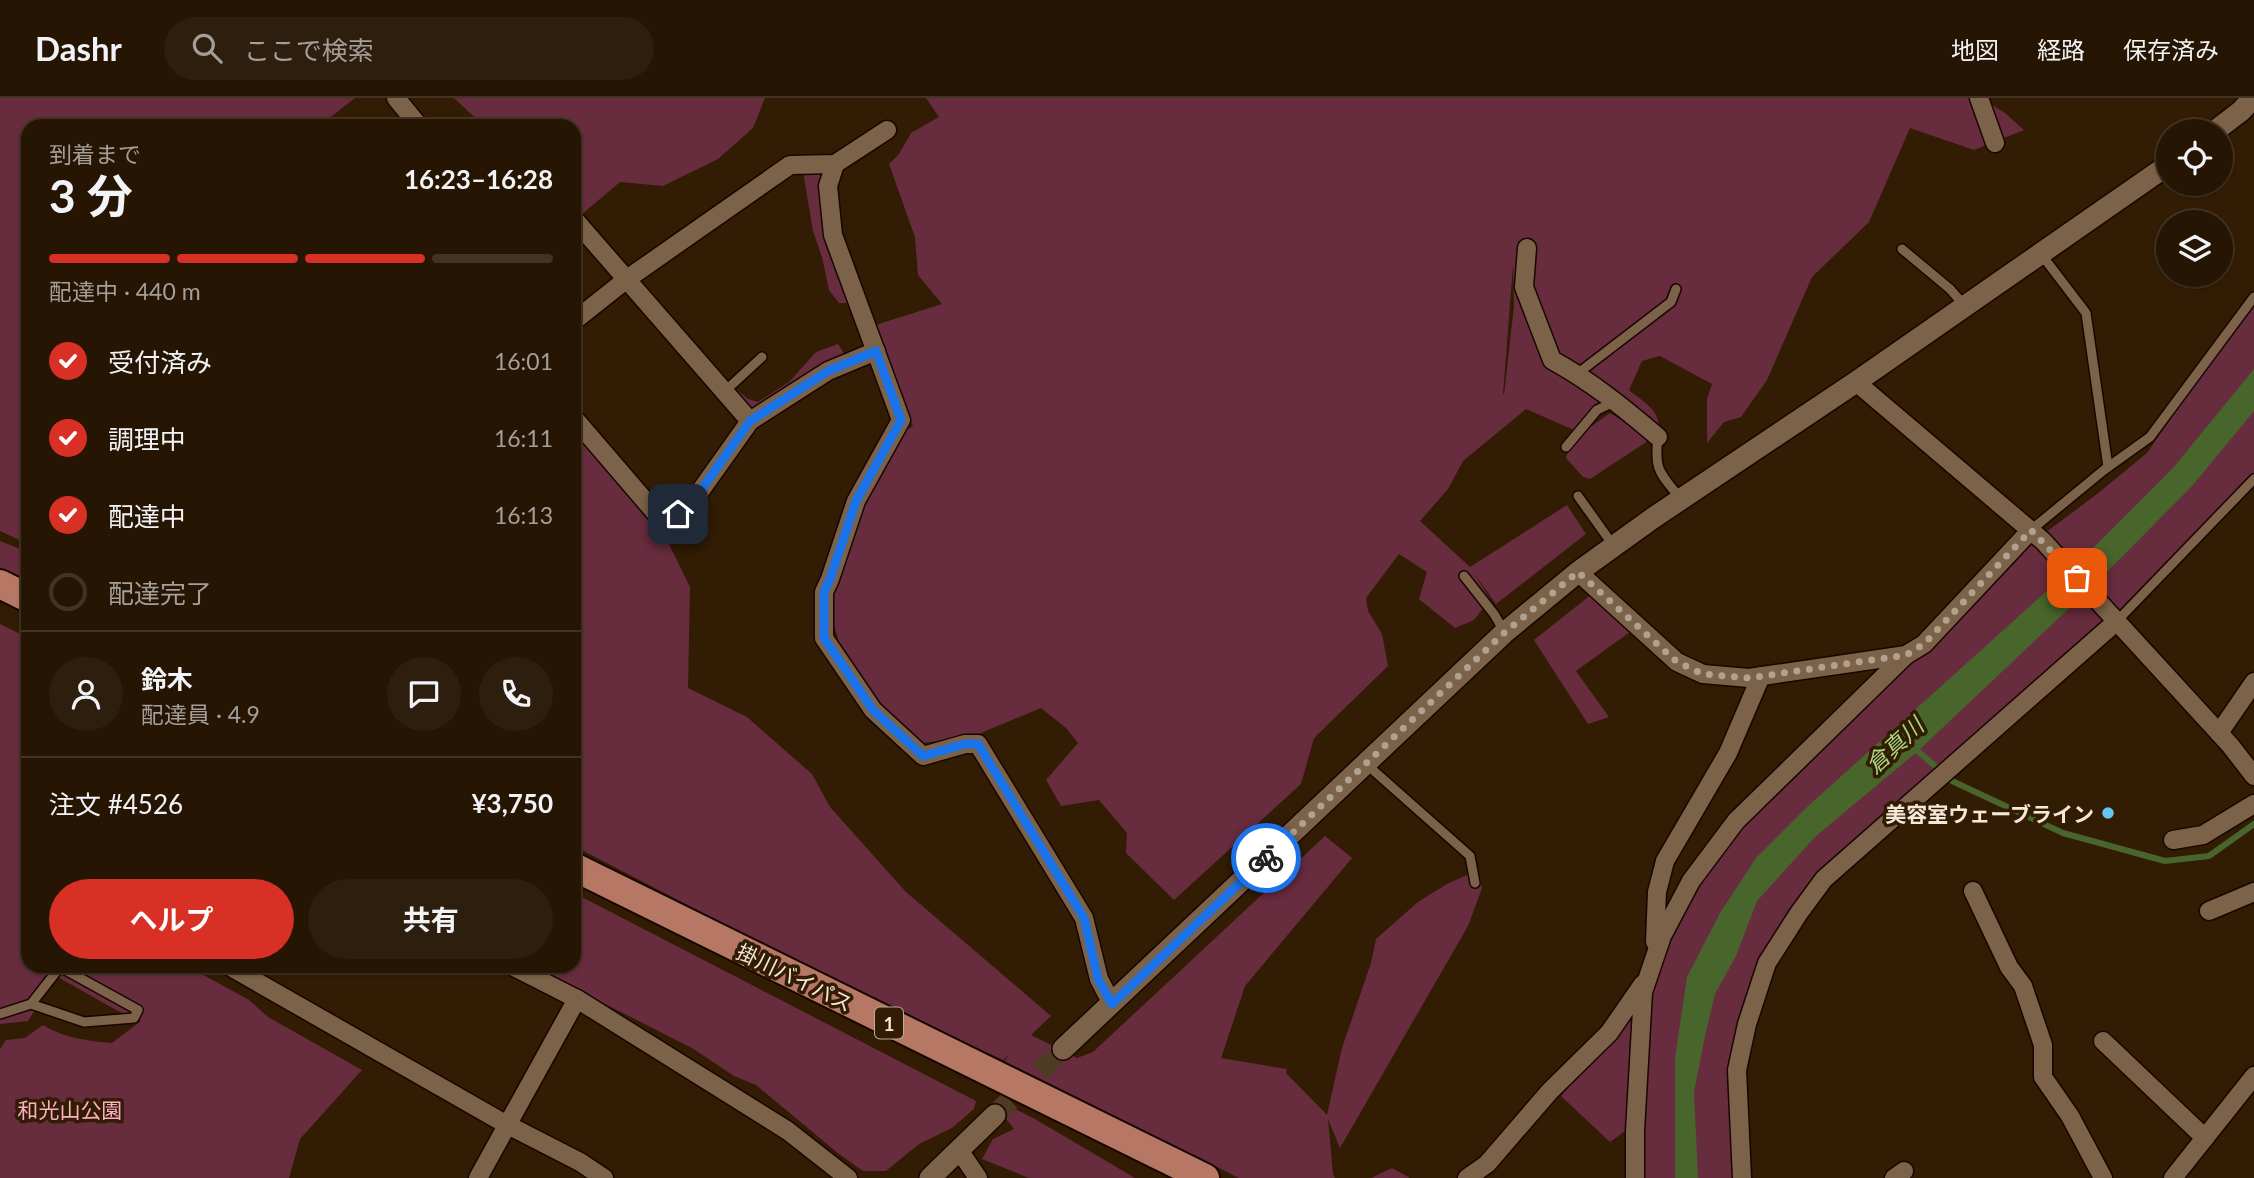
<!DOCTYPE html>
<html lang="ja">
<meta charset="utf-8">
<style>
body{margin:0;font-family:Lato,"Noto Sans JP",sans-serif;background:#2e1e0d;color:#f1f3f6;height:100vh;display:flex;flex-direction:column;font-size:26px;white-space:nowrap}
*{box-sizing:border-box;margin:0}
p{font-size:23px;color:#a49f9a}
.icon{flex:none;width:38px;height:38px;fill:none;stroke:currentColor;stroke-width:2;stroke-linecap:round;stroke-linejoin:round}
.map{position:relative;flex:1;overflow:hidden}
.sheet{position:absolute;left:21px;top:21px;width:560px;height:854px;display:flex;flex-direction:column;background:#261503;border-radius:21px;box-shadow:0 2px 5px #0004,0 0 0 2px #423425}
.sheet>*{flex:none}
.fabs{position:absolute;left:2156px;top:21px;display:grid;gap:14px}
.fabs a{display:grid;place-items:center;width:77px;height:77px;border-radius:50%;background:#261503;box-shadow:0 2px 5px #0004,0 0 0 2px #423425;font-size:35px}
.pin{position:absolute;display:grid;place-items:center;width:60px;height:60px;color:#fff;margin:-30px;border-radius:14px;box-shadow:0 4px 10px #0006}
.courier{position:absolute;display:grid;place-items:center;width:70px;height:70px;margin:-35px;border:5px solid #1a73e8;border-radius:50%;background:#fff;color:#222;box-shadow:0 2px 9px #0007}
.overview em{font-style:normal;font-weight:700}
.overview div{display:flex;flex-direction:column-reverse}
.overview{display:flex;align-items:center;justify-content:space-between;height:119px;padding:0 28px}
h1{font-size:46px;font-weight:700;line-height:52px}
.bar{display:grid;grid-template-columns:repeat(4,1fr);gap:10px 7px;align-content:center;height:84px;padding:0 28px}
.bar i{height:9px;border-radius:5px;background:#423425}
.bar .current{background:#d93025}
.bar p{grid-column:span 4}
.line{display:flex;align-items:center;gap:18px;padding:0 28px;border-top:2px solid #423425}
.line div{flex:1}
.round{display:grid;place-items:center;flex:none;width:74px;height:74px;border-radius:37px;background:#2e1e0d}
ol{padding:0 28px;list-style:none}
li{display:flex;align-items:center;gap:21px;height:77px}
li p{margin-inline-start:auto}
li .icon{padding:7px;border-radius:50%;background:#d93025;color:#fff;stroke-width:4}
li:last-child{color:#a49f9a}
li i{width:38px;height:38px;border:4px solid #423425;border-radius:50%}
.button{display:flex;gap:14px;margin-top:auto;padding:14px 28px}
.button a{flex:1;height:80px;border-radius:42px;background:#d93025;color:#fff;font-size:28px;font-weight:700;line-height:80px;text-align:center}
.button a+a{background:#2e1e0d;color:#f1f3f6}
header{display:flex;align-items:center;gap:42px;box-sizing:border-box;height:98px;padding:0 35px;background:#261503;border-bottom:2px solid #423425}
header strong{font-size:33px}
nav{display:flex;gap:38px;margin-inline-start:auto;font-size:24px}
.search{width:490px;height:63px;background:#2e1e0d;display:flex;align-items:center;gap:18px;box-sizing:border-box;padding:0 24px;border-radius:38px;color:#a49f9a;font-size:26px}
.map>svg:first-child{display:block}
.green{fill:#682c3f;fill-rule:evenodd}
.water{fill:#48652c}
.lines{fill:none;stroke-linecap:round;stroke-linejoin:round}
.stream{stroke:#48652c;stroke-width:6}
.tertiary-tunnel{stroke:#4f3b24;stroke-width:21;stroke-dasharray:21 10;stroke-linecap:butt}
.service-casing{stroke:#180600;stroke-width:12}
.minor-casing{stroke:#180600;stroke-width:21}
.tertiary-casing{stroke:#180600;stroke-width:24}
.trunk-casing{stroke:#180600;stroke-width:32}
.service{stroke:#7c6249;stroke-width:9}
.minor{stroke:#7c6249;stroke-width:18}
.tertiary{stroke:#7c6249;stroke-width:21}
.trunk{stroke:#b67864;stroke-width:28}
.done{stroke:#b1a18e;stroke-width:7;stroke-dasharray:0 12.6}
.route{stroke:#1a73e8;stroke-width:9}
.poi-dot{fill:#64c5ee;stroke:#321c04;stroke-width:2.5}
.labels{text-anchor:middle;dominant-baseline:central;stroke-width:7;stroke-linejoin:round;paint-order:stroke}
.shield{fill:#321c04;stroke:#bbab99;stroke-width:2}
.shield-label{font-size:19px;font-weight:bold;fill:#f6e8d9}
.poi-label{font-size:21px;font-weight:bold;fill:#f6e8d9;stroke:#321c04;text-anchor:end}
.street-label{font-size:21px;fill:#f6e8d9;stroke:#321c04}
.park-label{font-size:21px;fill:#feaec3;stroke:#321c04}
.water-label{font-size:23px;font-style:italic;fill:#a9d581;stroke:#321c04}
</style>
<header>
<strong>Dashr</strong>
<div class="search"><svg class="icon" aria-label="search" viewBox="0 0 24 24"><circle cx="10" cy="10" r="6"/><path d="M15 15l6 6"/></svg>ここで検索</div>
<nav><a>地図</a><a>経路</a><a>保存済み</a></nav>
</header>
<div class="map">
<svg width="2254" height="1080" viewBox="0 0 2254 1080">
<rect width="100%" height="100%" fill="#321c04"/>
<g class="green">
<polygon points="0,0 355,0 319,28 28,28 28,446 0,433"/>
<polygon points="454,0 765,0 753,30 718,61 663,88 620,84 581,117 574,111 574,28 484,28"/>
<path d="M926 0H1981L2005 15 2024 32 1974 52 1910 30 1869 124 1812 179 1767 282 1741 319 1724 324 1707 345V301L1712 286 1660 258 1642 263 1629 292C1647 307 1663 313 1658 339L1612 307 1576 333 1526 311 1463 363 1448 391 1420 423 1470 469 1567 407 1586 436 1496 506 1473 474 1490 501 1474 522 1455 530 1419 501 1427 474 1399 456 1366 500 1368 513 1382 536 1388 568 1314 640 1301 686 1174 802 1126 755 1127 735 1099 702 1061 708 1046 682 1078 645 1066 630 1041 610 976 637 911 647 849 577 824 494 891 342 913 328 866 230 942 206 918 177 915 139 889 66 899 56 911 35 939 19ZM1513 167 1514 208 1504 297 1503 296Z"/>
<path d="M803 73 821 75C819 124 831 160 849 205H839L829 192 822 159 813 133Z"/>
<polygon points="2254,200 2254,375 2104,534 1824,781 1773,843 1745,935 1736,1080 1645,1080 1643,894 1681,801 1758,701 2029,447 2097,396 2147,355"/>
<polygon points="838,246 847,260 752,319 727,290 733,289 748,301 758,304 789,284 816,254"/>
<polygon points="1610,315 1651,341 1590,381 1583,379 1566,360 1571,343"/>
<polygon points="574,328 626,380 665,438 690,489 688,590 747,619 812,676 830,709 906,794 1051,918 1031,937 1077,960 1093,954 1325,738 1352,760 1245,888 1221,960 1287,971 1286,975 1327,1017 1342,950 1371,865 1376,841 1418,804 1447,786 1478,772 1482,790 1468,828 1340,1050 1328,1021 1333,1076 1335,1080 1239,1080 1004,963 1010,956 1003,962 849,891 574,748"/>
<polygon points="0,443 28,454 28,488 0,475"/>
<polygon points="1592,496 1630,534 1576,573 1609,619 1588,626 1534,542"/>
<path d="M0 526 28 540V868H187L249 902 268 919 362 972 300 1041 289 1080H0V951L6 942 25 940 43 927C64 940 88 943 112 945L141 923 116 912 56 878 28 923 0 926Z"/>
<polygon points="574,795 976,1003 974,1011 952,1030 919,1046 886,1073 863,1073 839,1056 756,987 734,978 692,950 530,868 574,868"/>
<polygon points="1635,906 1629,1030 1610,1044 1561,998"/>
<polygon points="1009,1008 1035,1021 1135,1080 1029,1080 982,1061 993,1041 1014,1031 1001,1014"/>
<polygon points="1392,1070 1410,1080 1371,1080"/>
</g>
<polygon class="water" points="2254,271 2254,313 2193,387 2098,483 1918,653 1816,738 1757,803 1736,858 1715,896 1705,938 1694,994 1698,1080 1675,1080 1675,960 1687,879 1720,815 1756,760 1807,709 2080,463 2173,370"/>
<g class="lines">
<g class="stream">
<polyline points="1913,649 1935,668"/>
<polyline points="1952,683 2063,735 2165,763 2209,758 2254,726"/>
</g>
<polyline class="tertiary-tunnel" points="995,1017 1063,951"/>
<defs>
<g id="service">
<polyline points="1902,151 1950,191 1964,207"/>
<polyline points="2041,156 2086,215 2108,369"/>
<polyline points="1577,276 1671,204 1676,191"/>
<polyline points="724,294 762,259"/>
<path d="M1658 338C1654 372 1659 374 1680 400"/>
<polyline points="1566,349 1597,312 1614,304"/>
<polyline points="1578,398 1613,447"/>
<polyline points="2031,432 2104,372 2150,339 2254,199"/>
<polyline points="1464,478 1494,516 1504,533"/>
<polyline points="2117,523 2254,381"/>
<polyline points="1366,666 1470,758 1475,785"/>
<polyline points="0,916 31,906 60,869 138,912 134,920 84,924 31,906"/>
</g>
<g id="minor">
<polyline points="396,0 419,28"/>
<polyline points="1979,0 1995,45"/>
<polyline points="835,66 828,88 833,137 901,322 856,403 830,481 824,494 824,540 873,612 923,658 965,646 978,646 1084,820 1099,881 1112,906"/>
<polyline points="574,121 750,323"/>
<path d="M1527 150 1524 189 1552 262C1592 284 1624 310 1658 339"/>
<polyline points="574,223 627,181 790,67 835,66 887,32"/>
<polyline points="1856,284 2043,443 2230,647 2254,678"/>
<polyline points="574,320 665,426 691,406 750,323 828,273 876,253"/>
<polyline points="1578,474 1677,564 1703,576 1749,580 1906,557 1924,546 2031,432"/>
<polyline points="2219,635 2254,584"/>
<polyline points="2173,742 2203,737 2254,706"/>
<polyline points="1973,793 2009,869 2023,888 2043,947 2043,979 2070,1018 2103,1080"/>
<polyline points="2209,813 2254,794"/>
<polyline points="1655,844 1657,794 1665,763 1728,655 1761,578"/>
<polyline points="229,868 502,1024 580,1064 604,1080"/>
<polyline points="512,868 577,901 788,1033 848,1080"/>
<polyline points="2103,943 2205,1040"/>
<polyline points="959,1052 978,1080"/>
<polyline points="478,1080 577,901"/>
<polyline points="1467,1080 1487,1066 1550,993 1609,935 1643,886"/>
<polyline points="1635,1080 1635,1033 1643,894 1662,838 1691,783 1736,723 1906,557"/>
<polyline points="1742,1080 1737,972 1747,926 1767,865 1799,815 1824,781 2117,523"/>
<polyline points="1894,1080 1904,1073"/>
<polyline points="2173,1080 2254,978"/>
</g>
<g id="tertiary">
<polyline points="2215,33 2241,13 2253,0"/>
<polyline points="1063,951 1504,535 1578,474 1653,420 1856,284 2168,67"/>
<polyline points="930,1080 995,1017"/>
</g>
<g id="trunk">
<polyline points="0,486 28,500"/>
<polyline points="574,769 1205,1080"/>
</g>
</defs>
<use href="#service" class="service-casing"/>
<use href="#minor" class="minor-casing"/>
<use href="#tertiary" class="tertiary-casing"/>
<use href="#trunk" class="trunk-casing"/>
<use href="#service" class="service"/>
<use href="#minor" class="minor"/>
<use href="#tertiary" class="tertiary"/>
<use href="#trunk" class="trunk"/>
</g>
<g class="lines">
<polyline class="done" points="1266,760 1504,535 1578,474 1677,564 1703,576 1749,580 1906,557 1924,546 2031,432 2077,480"/>
<polyline class="route" points="678,416 691,406 750,323 828,273 876,253 901,322 856,403 830,481 824,494 824,540 873,612 923,658 965,646 978,646 1084,820 1098,881 1112,906 1266,760"/>
</g>
<circle class="poi-dot" cx="2108" cy="715" r="7"/>
<g class="labels">
<rect class="shield" x="875" y="909.5" width="28" height="31" rx="5"/>
<g class="shield-label">
<text x="889" y="925">1</text>
</g>
<g class="poi-label">
<text x="2094" y="715">美容室ウェーブライン</text>
</g>
<g class="street-label">
<text transform="translate(795 879) rotate(26)">掛川バイパス</text>
</g>
<g class="park-label">
<text x="70" y="1011">和光山公園</text>
</g>
<g class="water-label">
<text transform="translate(1894 647) rotate(-43)">倉真川</text>
</g>
</g>
</svg>
<div class="fabs">
<a><svg class="icon" aria-label="locate" viewBox="0 0 24 24"><circle cx="12" cy="12" r="6"/><path d="M12 2v4M12 18v4M2 12h4M18 12h4"/></svg></a>
<a><svg class="icon" aria-label="layers" viewBox="0 0 24 24"><path d="M12 4l9 5-9 5-9-5zM3 14l9 5 9-5"/></svg></a>
</div>
<div class="pin" style="left:2077px;top:480px;background:#ea580c"><svg class="icon" aria-label="bag" viewBox="0 0 24 24"><path d="M5 8h14l-1 12H6zM9 8a3 3 0 0 1 6 0"/></svg></div>
<div class="pin" style="left:678px;top:416px;background:#1f2937"><svg class="icon" aria-label="home" viewBox="0 0 24 24"><path d="M3 11l9-7 9 7M6 9v11h12V9"/></svg></div>
<div class="courier" style="left:1266px;top:760px"><svg class="icon" aria-label="bike" viewBox="0 0 24 24"><circle cx="6" cy="16" r="4"/><circle cx="18" cy="16" r="4"/><path d="M6 16l4-8h5l3 8M10 8l3 8H6M13 5h3"/></svg></div>
<section class="sheet">
<div class="overview"><div><h1>3 分</h1><p>到着まで</p></div><em>16:23–16:28</em></div>
<div class="bar"><i class="current"></i><i class="current"></i><i class="current"></i><i></i><p>配達中 · 440 m</p></div>
<ol>
<li><svg class="icon" aria-label="check" viewBox="0 0 24 24"><path d="M5 12l5 5 9-10"/></svg>受付済み<p>16:01</p></li>
<li><svg class="icon" aria-label="check" viewBox="0 0 24 24"><path d="M5 12l5 5 9-10"/></svg>調理中<p>16:11</p></li>
<li><svg class="icon" aria-label="check" viewBox="0 0 24 24"><path d="M5 12l5 5 9-10"/></svg>配達中<p>16:13</p></li>
<li><i></i>配達完了</li>
</ol>
<div class="line" style="height:126px"><a class="round"><svg class="icon" aria-label="person" viewBox="0 0 24 24"><circle cx="12" cy="8" r="4"/><path d="M4 21q1-7 8-7t8 7"/></svg></a><div><b>鈴木</b><p>配達員 · 4.9</p></div><a class="round"><svg class="icon" aria-label="chat" viewBox="0 0 24 24"><path d="M4 5h16v11H9l-5 4z"/></svg></a><a class="round"><svg class="icon" aria-label="phone" viewBox="0 0 24 24"><path d="M5 4h4l2 5-3 2q2 4 5 5l2-3 5 2v4C11 20 4 13 5 4z"/></svg></a></div>
<div class="line" style="height:91px"><div>注文 #4526</div><b>¥3,750</b></div>
<div class="button"><a>ヘルプ</a><a>共有</a></div>
</section>
</div>
